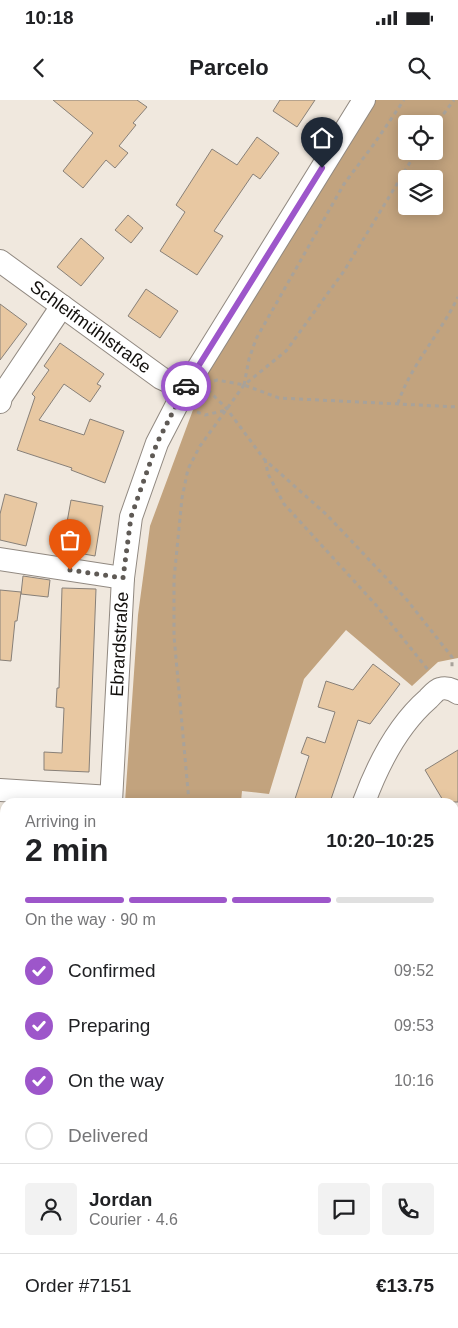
<!DOCTYPE html>
<meta charset="utf-8">
<style>
body{margin:0;font-family:Helvetica,sans-serif;background:#f2f2f2;color:#202124;height:100vh;display:flex;flex-direction:column;font-size:19px;white-space:nowrap}
*{box-sizing:border-box;margin:0}
p{font-size:16px;color:#757577}
.icon{flex:none;width:28px;height:28px;fill:none;stroke:currentColor;stroke-width:2;stroke-linecap:round;stroke-linejoin:round}
.map{position:relative;flex:1;overflow:hidden}
.drawer{position:absolute;left:0px;top:698px;width:459px;height:531px;display:flex;flex-direction:column;background:#fff;border-radius:15px 15px 0 0;box-shadow:0 2px 12px #0003}
.drawer>*{flex:none}
.buttons{position:absolute;left:398px;top:15px;display:grid;gap:10px}
.buttons a{display:grid;place-items:center;width:45px;height:45px;border-radius:5px;background:#fff;box-shadow:0 2px 12px #0003;font-size:25px}
.pin{position:absolute;display:grid;place-items:center;width:42px;height:42px;color:#fff;margin:-51px -21px;border-radius:50% 50% 50% 0;rotate:-45deg;box-shadow:0 0 5px #0007}
.pin .icon{rotate:45deg}
.courier{position:absolute;display:grid;place-items:center;width:50px;height:50px;margin:-25px;border:4px solid #9d56ca;border-radius:50%;background:#fff;color:#222;box-shadow:0 1px 6px #0007}
.head em{font-style:normal;font-weight:800}
.head div{display:flex;flex-direction:column-reverse}
.head{display:flex;align-items:center;justify-content:space-between;height:85px;padding:0 25px}
h1{font-size:32px;font-weight:800;line-height:38px}
.bar{display:grid;grid-template-columns:repeat(4,1fr);gap:8px 5px;align-content:center;height:60px;padding:0 25px}
.bar i{height:6px;border-radius:4px;background:#e0e0e0}
.bar .active{background:#9d56ca}
.bar p{grid-column:span 4}
.line{display:flex;align-items:center;gap:12px;padding:0 25px;border-top:1px solid #e0e0e0}
.line div{flex:1}
.round{display:grid;place-items:center;flex:none;width:52px;height:52px;border-radius:5px;background:#f2f2f2}
ol{padding:0 25px;list-style:none}
li{display:flex;align-items:center;gap:15px;height:55px}
li p{margin-inline-start:auto}
li .icon{padding:5px;border-radius:50%;background:#9d56ca;color:#fff;stroke-width:4}
li:last-child{color:#757577}
li i{width:28px;height:28px;border:2px solid #e0e0e0;border-radius:50%}
.status{display:flex;justify-content:space-between;align-items:center;height:35px;padding:0 25px;background:#fff;direction:ltr}
.status svg{height:14px;fill:currentColor}
header{display:flex;justify-content:space-between;align-items:center;height:65px;padding:0 25px;background:#fff;font-size:22px;font-weight:800}
.map>svg:first-child{display:block}
.forest{fill:#c2a37e;fill-rule:evenodd}
.building{fill:#e8c8a2;stroke:#888078}
.lines{fill:none;stroke-linecap:round;stroke-linejoin:round}
.minor-casing{stroke:#918981;stroke-width:24}
.path{stroke:#a8a29a;stroke-width:3;stroke-dasharray:4 4;stroke-linecap:butt}
.minor{stroke:#fff;stroke-width:22}
.done{stroke:#5f5a55;stroke-width:5;stroke-dasharray:0 9}
.route{stroke:#9d56ca;stroke-width:6}
.labels{text-anchor:middle;dominant-baseline:central;stroke-width:4.5;stroke-linejoin:round;paint-order:stroke}
.street-label{font-size:18px;fill:#110e0b;stroke:#f0e8de}
</style>
<div class="status"><b>10:18</b><svg viewBox="0 0 49 12"><path d="M0 12V9h3v3zM5 12V6h3v6zM10 12V3h3v9zM15 12V0h3v12zM26 1h20v11H26zM47 4h2v5h-2z"/></svg></div>
<header><svg class="icon" aria-label="back" viewBox="0 0 24 24"><path d="M15 5l-7 7 7 7"/></svg>Parcelo<svg class="icon" aria-label="search" viewBox="0 0 24 24"><circle cx="10" cy="10" r="6"/><path d="M15 15l6 6"/></svg></header>
<div class="map">
<svg width="458" height="1228" viewBox="0 0 458 1228">
<rect width="100%" height="100%" fill="#f0e8de"/>
<g class="forest">
<path d="M371 0H458V558L438 562 412 586 346 530 304 579 269 694 242 691 241 702H125L138 515 150 426 207 272ZM406 24H434V51H406ZM406 79H434V106H406Z"/>
<polygon points="78,1224 205,1224 206,1228 77,1228"/>
</g>
<g class="building">
<polygon points="53,0 137,0 147,7 133,23 136,25 119,46 128,53 115,68 106,60 83,88 63,71 93,33"/>
<polygon points="280,0 315,0 297,27 273,11"/>
<polygon points="257,37 279,53 260,79 253,74 214,131 223,136 197,175 160,151 185,112 176,105 212,49 237,65"/>
<polygon points="128,115 143,128 131,143 115,130"/>
<polygon points="81,138 104,158 81,186 57,167"/>
<polygon points="146,189 178,211 160,238 128,216"/>
<polygon points="0,204 27,224 0,260"/>
<polygon points="60,243 104,274 97,284 101,286 90,302 64,284 39,320 84,335 90,319 124,331 105,383 71,370 72,368 17,350 35,297 32,294 49,270 44,266"/>
<polygon points="5,394 37,403 26,446 0,440 0,414"/>
<polygon points="71,400 103,406 95,456 62,450"/>
<polygon points="23,476 50,480 48,497 21,494"/>
<polygon points="62,488 96,489 89,672 44,670 44,652 62,653 64,608 56,607 57,588 59,588"/>
<polygon points="0,490 21,492 17,521 15,521 11,561 0,560"/>
<polygon points="373,564 400,584 370,624 358,620 330,702 294,702 309,656 301,653 307,637 325,643 335,612 318,607 326,581 353,590"/>
<polygon points="458,650 458,702 444,702 425,670"/>
</g>
<g class="lines">
<defs>
<g id="minor">
<path id="s1" d="M0 161 161 278 185 289"/>
<polyline points="0,302 1,297 62,206"/>
<polyline points="0,459 123,478"/>
<polyline points="0,690 111,697"/>
<path id="s2" d="M111 702 123 478 131 417 157 343 185 289 364 0"/>
<path d="M364 702C378 664 397 626 428 599 431 596 436 590 440 589 447 587 452 589 458 593"/>
<polyline points="454,976 458,981"/>
<polyline points="0,1075 5,1075"/>
<polyline points="454,1186 458,1182"/>
<polyline points="295,1224 296,1228"/>
<polyline points="60,1228 61,1224"/>
<polyline points="411,1228 416,1224"/>
</g>
</defs>
<use href="#minor" class="minor-casing"/>
<g class="path">
<polyline points="434,27 454,0"/>
<polyline points="214,281 217,280 244,285 279,298 458,307"/>
<polyline points="244,285 249,259 256,239 344,84 374,44 404,0"/>
<polyline points="208,290 227,309 264,359 327,415 407,500 452,557 452,568"/>
<path d="M398 303C411 265 440 234 458 197"/>
<polyline points="197,312 205,315 227,310"/>
<polyline points="265,359 268,374 284,404 376,505 429,571"/>
<polyline points="189,702 174,536 174,479 182,398 188,369 200,346 244,285 286,251 344,171 417,51"/>
<polyline points="125,1228 126,1224"/>
</g>
<use href="#minor" class="minor"/>
</g>
<g class="lines">
<polyline class="done" points="70,470 123,478 131,417 157,343 186,286"/>
<polyline class="route" points="186,286 322,68"/>
</g>
<g class="labels">
<g class="street-label">
<text stroke="none"><textPath href="#s1" startOffset="112">Schleifmühlstraße</textPath></text>
<text stroke="none"><textPath href="#s2" startOffset="158">Ebrardstraße</textPath></text>
</g>
</g>
</svg>
<div class="buttons">
<a><svg class="icon" aria-label="locate" viewBox="0 0 24 24"><circle cx="12" cy="12" r="6"/><path d="M12 2v4M12 18v4M2 12h4M18 12h4"/></svg></a>
<a><svg class="icon" aria-label="layers" viewBox="0 0 24 24"><path d="M12 4l9 5-9 5-9-5zM3 14l9 5 9-5"/></svg></a>
</div>
<div class="pin" style="left:70px;top:470px;background:#ea580c"><svg class="icon" aria-label="bag" viewBox="0 0 24 24"><path d="M5 8h14l-1 12H6zM9 8a3 3 0 0 1 6 0"/></svg></div>
<div class="pin" style="left:322px;top:68px;background:#1f2937"><svg class="icon" aria-label="home" viewBox="0 0 24 24"><path d="M3 11l9-7 9 7M6 9v11h12V9"/></svg></div>
<div class="courier" style="left:186px;top:286px"><svg class="icon" aria-label="car" viewBox="0 0 24 24"><path d="M5 17H2v-5l4-1 3-4h7l3 4 3 1v5h-3M9 17h6M6 11h13"/><circle cx="7" cy="17" r="2"/><circle cx="17" cy="17" r="2"/></svg></div>
<section class="drawer">
<div class="head"><div><h1>2 min</h1><p>Arriving in</p></div><em>10:20–10:25</em></div>
<div class="bar"><i class="active"></i><i class="active"></i><i class="active"></i><i></i><p>On the way · 90 m</p></div>
<ol>
<li><svg class="icon" aria-label="check" viewBox="0 0 24 24"><path d="M5 12l5 5 9-10"/></svg>Confirmed<p>09:52</p></li>
<li><svg class="icon" aria-label="check" viewBox="0 0 24 24"><path d="M5 12l5 5 9-10"/></svg>Preparing<p>09:53</p></li>
<li><svg class="icon" aria-label="check" viewBox="0 0 24 24"><path d="M5 12l5 5 9-10"/></svg>On the way<p>10:16</p></li>
<li><i></i>Delivered</li>
</ol>
<div class="line" style="height:90px"><a class="round"><svg class="icon" aria-label="person" viewBox="0 0 24 24"><circle cx="12" cy="8" r="4"/><path d="M4 21q1-7 8-7t8 7"/></svg></a><div><b>Jordan</b><p>Courier · 4.6</p></div><a class="round"><svg class="icon" aria-label="chat" viewBox="0 0 24 24"><path d="M4 5h16v11H9l-5 4z"/></svg></a><a class="round"><svg class="icon" aria-label="phone" viewBox="0 0 24 24"><path d="M5 4h4l2 5-3 2q2 4 5 5l2-3 5 2v4C11 20 4 13 5 4z"/></svg></a></div>
<div class="line" style="height:65px"><div>Order #7151</div><b>€13.75</b></div>
</section>
</div>
